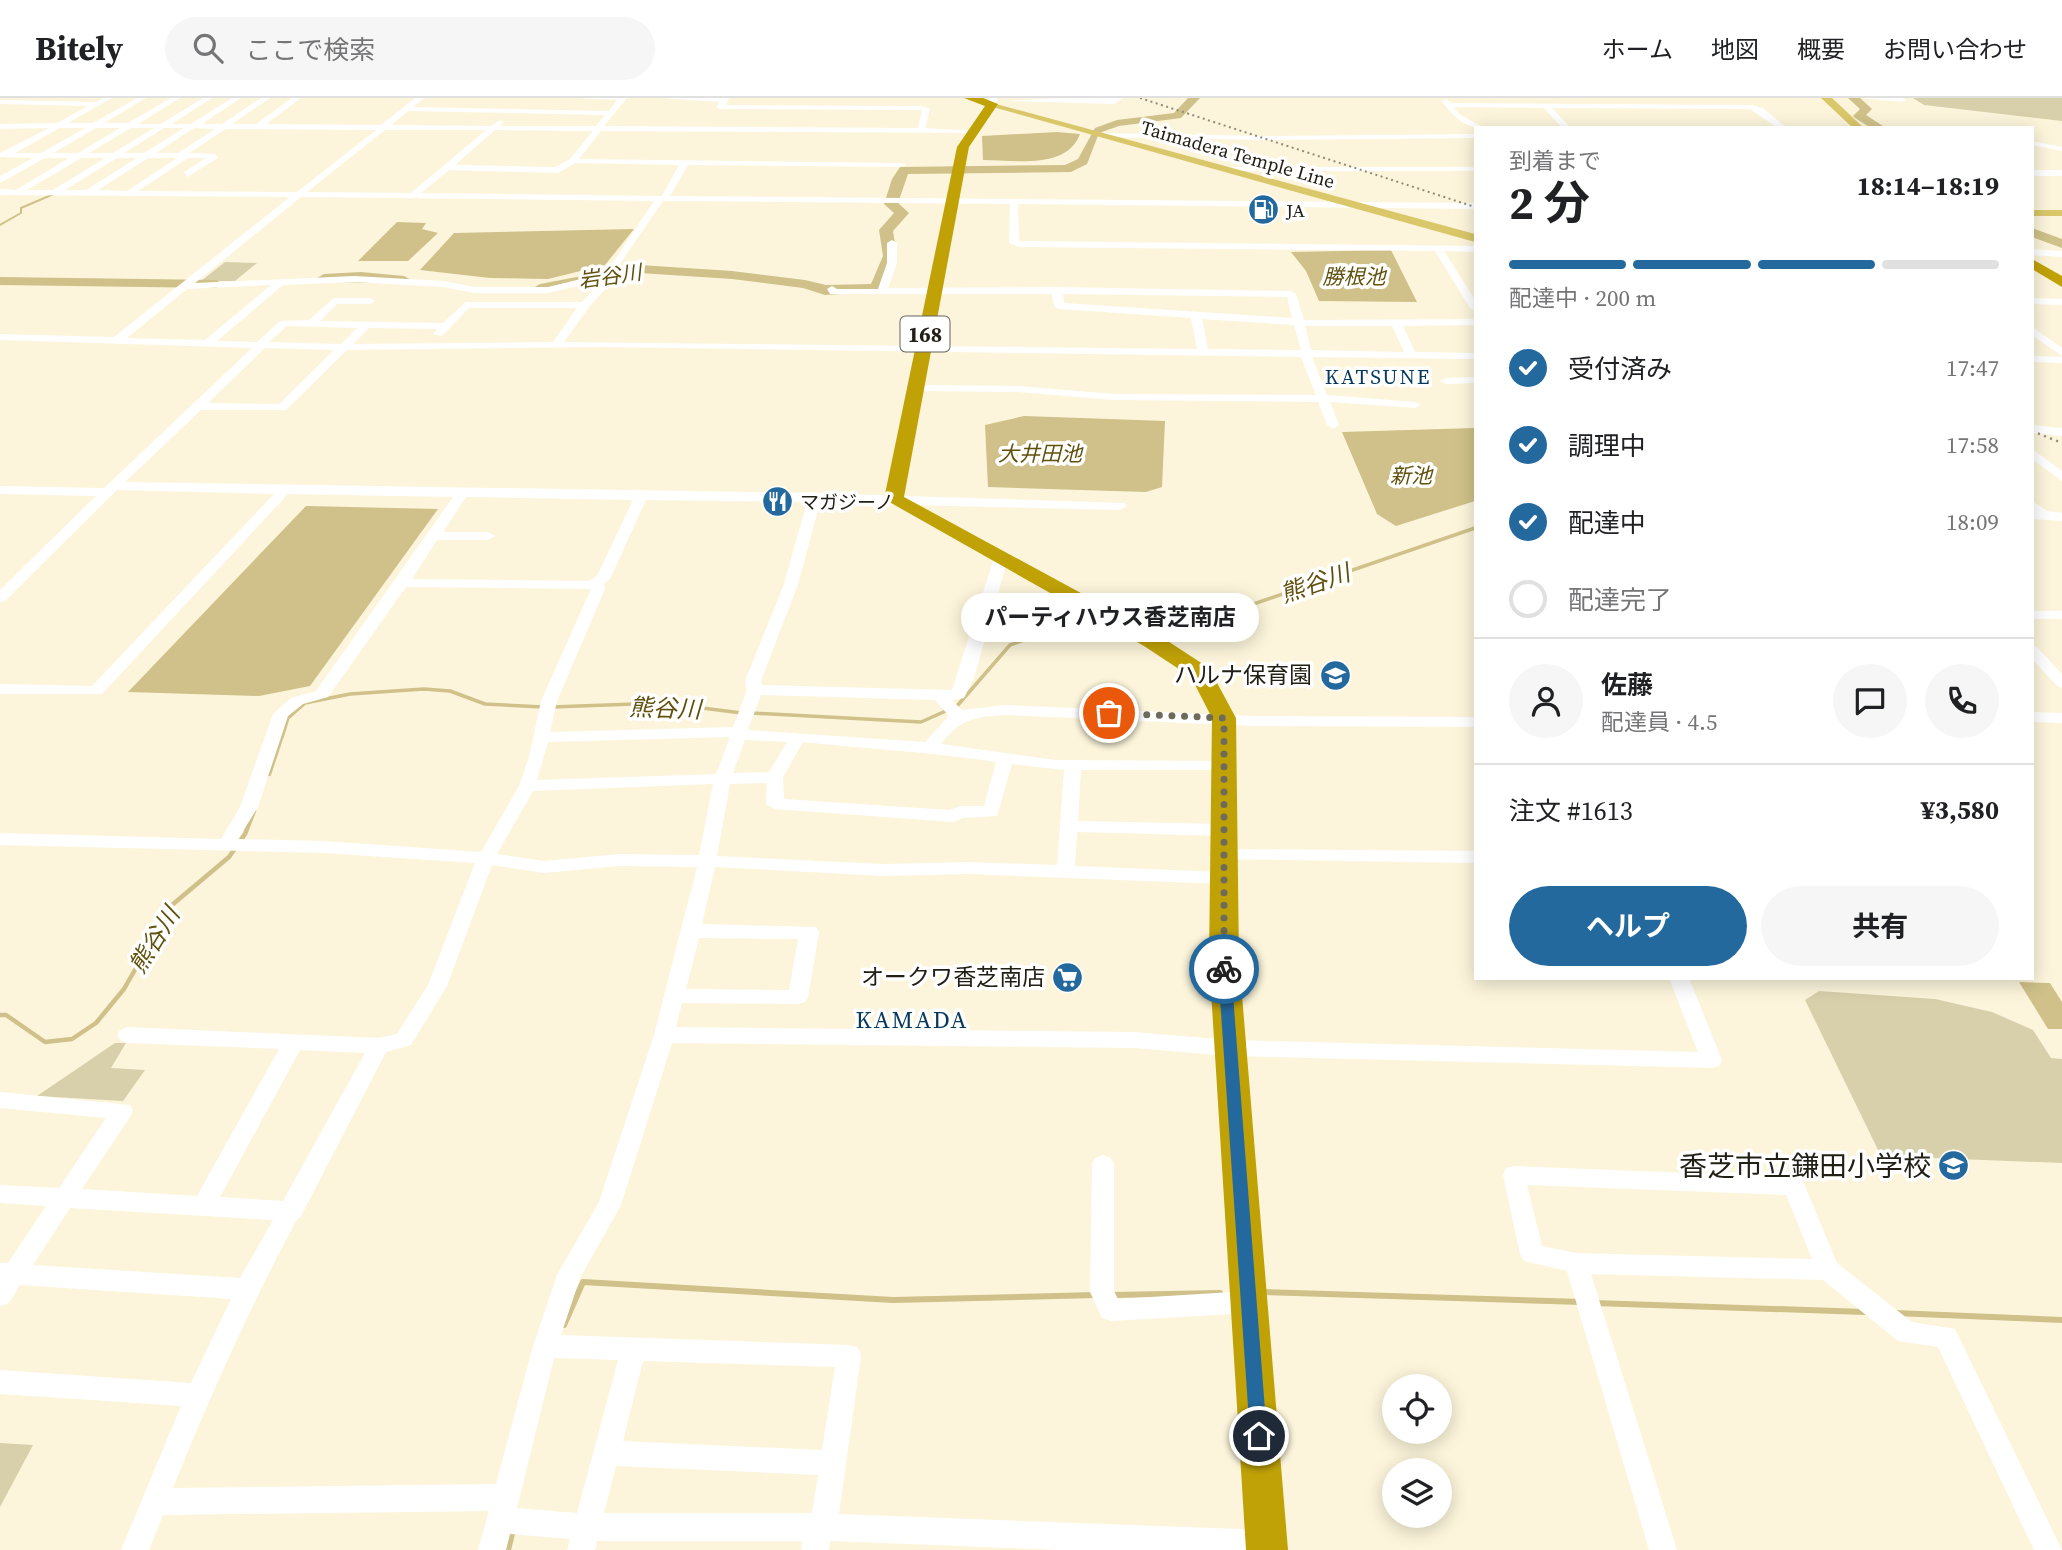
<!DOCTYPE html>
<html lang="ja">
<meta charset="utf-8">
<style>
body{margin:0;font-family:"Source Serif 4","Noto Sans JP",serif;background:#f6f6f6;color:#202124;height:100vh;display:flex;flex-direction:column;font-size:26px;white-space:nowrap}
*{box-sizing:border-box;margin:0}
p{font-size:23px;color:#757577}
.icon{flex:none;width:38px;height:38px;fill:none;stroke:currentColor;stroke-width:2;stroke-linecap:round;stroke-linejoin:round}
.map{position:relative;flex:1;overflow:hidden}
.drawer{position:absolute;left:1474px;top:28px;width:560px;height:854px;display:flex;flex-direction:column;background:#fff;border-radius:0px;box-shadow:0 4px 18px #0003}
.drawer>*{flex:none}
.controls{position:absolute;left:1382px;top:1276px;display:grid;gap:14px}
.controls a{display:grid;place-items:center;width:70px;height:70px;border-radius:50%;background:#fff;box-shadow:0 4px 18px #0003;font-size:35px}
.pin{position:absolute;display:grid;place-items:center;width:60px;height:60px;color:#fff;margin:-30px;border:4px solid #fff;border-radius:50%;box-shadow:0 2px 7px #0007}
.courier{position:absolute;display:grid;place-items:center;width:70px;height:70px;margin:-35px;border:5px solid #24699e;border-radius:50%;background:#fff;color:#222;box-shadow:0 2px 9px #0007}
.bubble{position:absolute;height:49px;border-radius:24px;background:#fff;box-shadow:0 4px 18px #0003;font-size:23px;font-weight:700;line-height:49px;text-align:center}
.head em{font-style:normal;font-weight:700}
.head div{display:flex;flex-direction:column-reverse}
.head{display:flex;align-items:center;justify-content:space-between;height:119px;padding:0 35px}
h1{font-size:46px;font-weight:700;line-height:52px}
.bar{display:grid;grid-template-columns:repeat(4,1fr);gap:10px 7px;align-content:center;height:84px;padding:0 35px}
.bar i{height:9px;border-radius:5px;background:#e0e0e0}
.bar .current{background:#24699e}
.bar p{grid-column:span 4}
.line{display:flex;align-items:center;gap:18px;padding:0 35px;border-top:2px solid #e0e0e0}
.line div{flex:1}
.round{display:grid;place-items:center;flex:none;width:74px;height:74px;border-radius:37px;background:#f6f6f6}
ol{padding:0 35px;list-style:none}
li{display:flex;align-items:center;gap:21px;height:77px}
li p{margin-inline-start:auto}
li .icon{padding:7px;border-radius:50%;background:#24699e;color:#fff;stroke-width:4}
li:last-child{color:#757577}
li i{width:38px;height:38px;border:4px solid #e0e0e0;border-radius:50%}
.cta{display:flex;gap:14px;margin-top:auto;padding:14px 35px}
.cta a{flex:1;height:80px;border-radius:42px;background:#24699e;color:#fff;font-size:28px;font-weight:700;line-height:80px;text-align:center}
.cta a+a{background:#f6f6f6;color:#202124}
header{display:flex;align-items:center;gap:42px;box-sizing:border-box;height:98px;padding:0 35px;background:#fff;border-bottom:2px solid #e0e0e0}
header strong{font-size:33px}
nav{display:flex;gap:38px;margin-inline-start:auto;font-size:24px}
.search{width:490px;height:63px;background:#f6f6f6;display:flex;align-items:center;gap:18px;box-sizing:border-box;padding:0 24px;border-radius:38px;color:#757577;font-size:26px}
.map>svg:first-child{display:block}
.green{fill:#d8cfab}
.water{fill:#cfc189}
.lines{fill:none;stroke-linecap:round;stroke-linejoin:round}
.stream-far3{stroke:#cfc189;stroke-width:2}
.stream-far2{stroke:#cfc189;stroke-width:3.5}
.stream-far1{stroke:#cfc189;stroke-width:4.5}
.stream{stroke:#cfc189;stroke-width:6}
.river{fill:#cfc189;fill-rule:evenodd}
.minor{fill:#fff;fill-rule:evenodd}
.major{fill:#d9c76a;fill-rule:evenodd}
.highway{fill:#c0a207;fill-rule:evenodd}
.rail-far1{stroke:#918c7a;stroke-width:2;stroke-dasharray:2 3.5;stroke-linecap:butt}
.rail{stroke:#918c7a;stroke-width:2.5;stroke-dasharray:2 4.5;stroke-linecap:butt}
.route{fill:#24699e}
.done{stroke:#6e6b5b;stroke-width:7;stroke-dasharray:0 12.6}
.labels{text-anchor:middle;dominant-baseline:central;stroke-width:7;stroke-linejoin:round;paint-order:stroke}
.far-street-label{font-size:19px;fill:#222016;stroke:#fff}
.far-poi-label{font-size:19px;fill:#222016;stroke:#fff;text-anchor:start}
.far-water-label{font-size:21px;font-style:italic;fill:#60510d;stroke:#fff}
.shield{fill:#fff;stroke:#64635c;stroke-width:2}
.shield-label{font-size:21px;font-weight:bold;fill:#222016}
.far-neighbourhood-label{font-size:21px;letter-spacing:2px;fill:#06395c;stroke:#fff}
.poi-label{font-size:23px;fill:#222016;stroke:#fff;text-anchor:end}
.water-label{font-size:24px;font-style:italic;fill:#60510d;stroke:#fff}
.neighbourhood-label{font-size:24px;letter-spacing:2px;fill:#06395c;stroke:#fff}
.near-poi-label{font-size:28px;fill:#222016;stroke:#fff;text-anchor:end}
</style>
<header>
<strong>Bitely</strong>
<div class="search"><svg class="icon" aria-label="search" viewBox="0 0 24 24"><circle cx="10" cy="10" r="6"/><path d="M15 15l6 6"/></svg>ここで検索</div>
<nav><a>ホーム</a><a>地図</a><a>概要</a><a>お問い合わせ</a></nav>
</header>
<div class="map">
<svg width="2062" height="1452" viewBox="0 0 2062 1452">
<rect width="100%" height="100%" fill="#fcf5db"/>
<g class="green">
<polygon points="1913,0 2062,0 2062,23 1924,7"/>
<polygon points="225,164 257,165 235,183 201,183"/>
<polygon points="1819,893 1935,901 1992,914 2033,932 2051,960 2062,961 2062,1065 1881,1058 1805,902"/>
<polygon points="115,945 126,945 111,970 145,972 123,1003 37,998"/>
<polygon points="0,1345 33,1347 0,1409"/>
</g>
<g class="water">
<path d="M1057 34 1080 36C1067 72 1014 62 983 62L982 38Z"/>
<polygon points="397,124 426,125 422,131 438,135 408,163 358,163"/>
<polygon points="634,131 605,167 548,181 490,180 420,172 454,135"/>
<polygon points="1391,152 1417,204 1319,203 1306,173 1291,154"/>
<polygon points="1024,318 1165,323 1162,389 1146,394 988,389 985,327"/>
<polygon points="1475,330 1475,403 1396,428 1377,416 1342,334"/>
<polygon points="306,408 438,411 310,588 259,598 128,594"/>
<polygon points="2019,884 2050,885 2062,904 2062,931 2048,931"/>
</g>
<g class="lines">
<polyline class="stream-far3" points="0,127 21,115 21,110 56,95"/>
<g class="stream-far2">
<polyline points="1147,533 1172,534 1475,430"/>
<polyline points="552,609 662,605 742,615"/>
<polyline points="751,615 921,624 957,608 1010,547 1049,533 1086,529 1121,533"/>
<polyline points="282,639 288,620 305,605 350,596 424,591 450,593 485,606 543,609"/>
</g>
<g class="stream-far1">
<polyline points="269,676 282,637"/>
<polyline points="0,917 6,917 45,944 72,941 96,925 124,891 172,807 229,759 245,736 254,713"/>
</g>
<g class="stream">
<polyline points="1263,1194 1582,1204"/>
<polyline points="1112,1197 1220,1195"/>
<polyline points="1594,1205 1865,1214"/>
<polyline points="1895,1215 2062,1222"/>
<polyline points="564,1227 583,1184 893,1202 1097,1197"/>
<polyline points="508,1452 513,1432"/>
</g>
<g class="river">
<polygon points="1188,0 1200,0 1181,20 1119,28 1099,35 1087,66 1071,74 908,76 898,105 909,115 893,133 897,158 882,193 825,197 803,190 732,181 640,175 540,194 533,190 540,186 640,167 732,173 805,182 826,187 871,186 883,158 879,132 894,115 884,106 892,81 900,69 1065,67 1078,61 1095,30 1117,22 1174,15"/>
<polygon points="1848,0 1860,0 1872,11 1866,17 1886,30 1871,30 1855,20 1853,18 1860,11"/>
<polygon points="2032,130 2062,141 2062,150 2032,139"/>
<path d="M361 174 404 178 411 182C406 187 322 185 317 180L324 176Z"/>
<polygon points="0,179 216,182 223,186 216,190 0,187"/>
</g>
<g class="minor">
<path d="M103 0H112L68 25H93L137 0H146L104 25H128L171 0H180L138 26H161L203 0H212L172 26H191L232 0H241L202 26H222L261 0H270L232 26H256L292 0H301L266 26 381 27 415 0H424L413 9 609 13 617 2 578 0H627L604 28 918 30 922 12 720 11 716 9 720 4 662 0H729L726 7 921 8 930 11 925 30 976 33 972 35 601 33 579 61 902 65 906 67 902 69 688 67 670 98 1475 105V111L1018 106 1019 143 1475 148V154L1444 153 1475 202V213L1470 210 1435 153 1019 149 1009 145 1010 106 663 103 617 170 609 187 589 209 564 244 1197 251 1191 220 1059 211 1054 208 1052 196H830L827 191 832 188 837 191H878L887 165V145L892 142 897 145V165L888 190 1057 189 1291 193 1296 196 1304 222 1475 221V227L1403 228 1415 254 1475 255V261L1312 259 1327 297 1415 304 1421 307 1415 310 1330 304 1339 327 1333 331 1327 327 1318 304 1114 302 1018 294 914 293 908 290 914 287 1018 288 1114 296 1316 297 1301 259 600 249 347 252 286 312H201L125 384 815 395 1125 405 1127 408 1120 412 820 405 798 486 761 583 762 587 952 592 994 460 1001 456 1008 460 974 580 964 600 952 602 962 612 1005 607 1253 618 1475 619V629L1253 628 1005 617C976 619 959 621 941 646L1055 662 1230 663 1232 667 1224 672H1081L1078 723 1224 726 1233 732 1224 738 1077 734 1075 768 1222 774 1231 780 1222 786 968 776 884 778 715 769 702 826 816 829 819 834 808 899 805 904 798 906 682 905 676 929 1134 934 1230 942 1698 954 1669 880H1689L1722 962 1719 968 1712 970 1230 958 1134 950 672 945 621 1107 580 1180 561 1237 849 1247 858 1250 861 1258 839 1416 1266 1432 1276 1436 1280 1446 1277 1452H1062L830 1443 829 1452H801L802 1443H597L595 1452H567L570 1441 510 1436 506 1452H478L489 1413 163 1417 149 1452H121L181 1308 0 1296V1272L191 1285 231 1201 20 1187 9 1205 0 1208V1165H8L46 1108 0 1105V1087L59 1090 106 1020 0 1010V994L130 1007 133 1013 130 1019 82 1091 197 1098 279 951 127 945 120 942 117 937 120 932 127 929 379 940 397 936 428 887 475 765 324 755 0 747V735L221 741 240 709 273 616 291 600 316 593 453 399 288 396 102 596H0V586L92 588 274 396 117 392 5 503 0 504V492L96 398 0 396V388L104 390 252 250 0 242V236L114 239 290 99 0 97V91L16 92 69 60H45L0 85V78L33 60 0 59V55L49 30 0 31V26L57 25 88 8 0 6V2L96 4ZM408 13 605 17 596 28H500L504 24 500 22 491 28 391 27ZM60 30H85L41 55H15ZM96 30H120L78 55H53ZM131 30H154L113 55H89ZM164 30H184L144 55H124ZM194 30 215 31 178 55H156ZM226 31 376 32 297 94 138 93 188 60H206L184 74 187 79 218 60 215 56 189 55ZM385 32H486L411 95 307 94ZM495 32 593 33 570 61 556 69 455 67ZM81 60H105L53 92H27ZM117 60H137L86 92H65ZM148 60H177L127 93 98 92ZM575 65 679 67 662 98 421 95 449 72 558 75ZM301 99 654 103 606 175 548 189H474L443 183 354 178 195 185ZM603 182 582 204H466L443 225 320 223 337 206H370L375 203 370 200H334L309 222 280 223 257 244 217 243 283 187 354 184 443 189 474 195H548ZM271 187 205 242 127 240 187 191ZM1063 196 1287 199 1292 220 1064 205ZM469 210H577L553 244 353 246 369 230 437 231 433 236 442 238ZM1202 221 1294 227 1301 252 1208 251ZM287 228 357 230 341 246 269 244ZM1305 228H1392L1404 254 1311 252ZM265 250 334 252 279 306 208 305ZM466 399 633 402 597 478 589 483 412 481 437 442H488L495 438 488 434H443ZM646 402 807 404 784 486 745 583 747 592 733 629 550 634 557 603 605 491 604 486 610 481ZM406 489 591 491 541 603 529 659 519 688 481 754 324 743 238 741 258 709 288 618 303 606 328 599ZM761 597 935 602 949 618 925 644 748 632ZM730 639 716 676 537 682 548 644ZM745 642 787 644 769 674 733 675ZM803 644C868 651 932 654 996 664L984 708H960L950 712 784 701 783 679ZM1012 666 1064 672 1057 767 968 764 884 766 717 758 730 686 767 685 766 706 775 711 953 724 963 720 997 718ZM713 686 699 757 620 756 544 763 497 756 533 693ZM492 767 544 775 620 768 697 769 654 937 599 1104 557 1177 533 1248 496 1386 173 1390C210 1298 250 1209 297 1121L300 1120 386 954 411 947 447 888ZM699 840 798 841 789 892 686 891ZM300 952 365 955 283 1103 220 1099ZM70 1110 273 1122 240 1180 33 1167ZM554 1260 618 1262 577 1415 517 1410ZM643 1263 835 1269 822 1352 623 1343ZM616 1368 818 1377 812 1415H604Z"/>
<polygon points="990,0 998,0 995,8 988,6"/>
<polygon points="1057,0 1123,0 1114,6 1004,3"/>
<polygon points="1861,0 1903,0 1906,2 1902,4"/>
<path d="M1446 1 1451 5 1751 7 1763 10 1787 30H1778L1750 11 1552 10 1571 30H1562L1544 10 1454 9 1459 16 1484 30C1465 30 1453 19 1442 3Z"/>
<polygon points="1103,35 1265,38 1475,36 1475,40 1265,42 1100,39"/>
<polygon points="2032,43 2062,49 2062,53 2032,47"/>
<polygon points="1226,69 1475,69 1475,73 1223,73"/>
<rect x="2032" y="72" width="30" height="6"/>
<polygon points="2032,151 2062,153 2062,159 2032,157"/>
<polygon points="2032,200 2062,201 2062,207 2032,206"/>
<polygon points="2032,229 2062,250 2062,258 2032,237"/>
<polygon points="2032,258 2062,259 2062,265 2032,264"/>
<polygon points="1475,279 1475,285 1446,286 1440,283 1446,280"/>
<polygon points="2032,327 2062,330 2062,338 2032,335"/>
<polygon points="2032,351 2062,373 2062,383 2032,361"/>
<polygon points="2032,403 2047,413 2062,415 2062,423 2032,421"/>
<rect x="2032" y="513" width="30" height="8"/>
<polygon points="2032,547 2037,549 2062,576 2062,590 2057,588 2032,561"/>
<polygon points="2032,614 2062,615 2062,625 2032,624"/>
<polygon points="1223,751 1475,753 1475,765 1217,761 1214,757"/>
<polygon points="1103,1057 1111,1060 1114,1066 1114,1193 1118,1201 1249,1193 1258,1196 1261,1204 1258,1212 1249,1215 1111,1223 1102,1220 1090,1194 1092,1066 1095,1060"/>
<path d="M1514 1068 1794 1079 1802 1081 1837 1165 1912 1224 1955 1231 2062 1452H2034L1938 1249 1898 1243 1823 1182 1591 1176 1677 1452H1649L1567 1173 1524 1163 1520 1156 1503 1077 1506 1070ZM1527 1087 1786 1097 1812 1161 1576 1155 1542 1148Z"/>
</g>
<g class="major">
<polygon points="1821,0 1832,0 1864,30 1853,30"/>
<polygon points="989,4 1475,136 1475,144 989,8"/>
<rect x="2032" y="112" width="30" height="6"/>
</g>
<g class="highway">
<polygon points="964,0 983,0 998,6 969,49 904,399 1160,538 1209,570 1236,620 1239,861 1288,1452 1246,1452 1209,861 1212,620 1191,579 1144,548 884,401 957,49 985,8"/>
<polygon points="2032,161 2062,178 2062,189 2032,171"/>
</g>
<polyline class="rail-far1" points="1140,0 1475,109"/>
<polyline class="rail" points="2032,333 2062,345"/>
</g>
<polygon class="route" points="1224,866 1231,871 1267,1338 1259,1346 1250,1338 1218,871"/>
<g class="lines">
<polyline class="done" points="1109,615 1224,620 1224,871"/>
</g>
<defs>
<symbol id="fuel-disc" viewBox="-11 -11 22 22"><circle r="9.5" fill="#24699e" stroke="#fff"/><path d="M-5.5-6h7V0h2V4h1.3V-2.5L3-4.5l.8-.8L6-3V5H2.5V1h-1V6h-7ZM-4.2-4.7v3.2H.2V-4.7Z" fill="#fff"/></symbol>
<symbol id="restaurant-disc" viewBox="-11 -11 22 22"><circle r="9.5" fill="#24699e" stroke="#fff"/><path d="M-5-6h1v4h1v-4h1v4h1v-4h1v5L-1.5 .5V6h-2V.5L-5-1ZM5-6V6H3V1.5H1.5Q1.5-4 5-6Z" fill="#fff"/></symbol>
<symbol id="school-disc" viewBox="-11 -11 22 22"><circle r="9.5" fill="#24699e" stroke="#fff"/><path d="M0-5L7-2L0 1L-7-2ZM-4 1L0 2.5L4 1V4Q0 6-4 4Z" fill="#fff"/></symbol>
<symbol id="supermarket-disc" viewBox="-11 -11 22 22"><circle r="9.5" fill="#24699e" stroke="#fff"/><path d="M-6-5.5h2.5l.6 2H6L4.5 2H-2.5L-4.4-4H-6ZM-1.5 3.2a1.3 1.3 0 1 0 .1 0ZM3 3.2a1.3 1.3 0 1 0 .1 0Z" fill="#fff"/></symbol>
</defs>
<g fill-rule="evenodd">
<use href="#fuel-disc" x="1246" y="94" width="35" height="35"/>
<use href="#restaurant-disc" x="760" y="386" width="35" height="35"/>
<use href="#school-disc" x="1318" y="560" width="35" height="35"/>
<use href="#supermarket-disc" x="1050" y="862" width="35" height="35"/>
<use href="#school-disc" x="1936" y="1050" width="35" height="35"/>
</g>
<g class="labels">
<g class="far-street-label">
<text transform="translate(1238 56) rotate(16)">Taimadera Temple Line</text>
</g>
<g class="far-poi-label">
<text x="1286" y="112">JA</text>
<text x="800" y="404">マガジーノ</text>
</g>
<g class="far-water-label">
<text transform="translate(610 178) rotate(-8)">岩谷川</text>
<text x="1354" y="178">勝根池</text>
<text x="1040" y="355">大井田池</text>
<text x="1411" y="377">新池</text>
</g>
<rect class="shield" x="900.5" y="218.5" width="49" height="35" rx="5"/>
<g class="shield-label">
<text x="925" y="236">168</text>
</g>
<g class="far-neighbourhood-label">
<text x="1378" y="278">KATSUNE</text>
</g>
<g class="poi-label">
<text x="1312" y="577">ハルナ保育園</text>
<text x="1045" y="879">オークワ香芝南店</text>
</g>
<g class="water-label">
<text transform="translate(1315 485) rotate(-19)">熊谷川</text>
<text transform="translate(665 610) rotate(2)">熊谷川</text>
<text transform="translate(154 842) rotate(-58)">熊谷川</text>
</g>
<g class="neighbourhood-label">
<text x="912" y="921">KAMADA</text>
</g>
<g class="near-poi-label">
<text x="1931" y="1068">香芝市立鎌田小学校</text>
</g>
</g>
</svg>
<div class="controls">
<a><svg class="icon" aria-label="locate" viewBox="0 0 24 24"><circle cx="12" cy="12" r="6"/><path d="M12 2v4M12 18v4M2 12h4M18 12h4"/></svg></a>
<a><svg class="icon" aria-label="layers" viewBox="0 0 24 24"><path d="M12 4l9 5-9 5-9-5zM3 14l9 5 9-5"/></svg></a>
</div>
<div class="pin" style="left:1109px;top:615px;background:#ea580c"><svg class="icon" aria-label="bag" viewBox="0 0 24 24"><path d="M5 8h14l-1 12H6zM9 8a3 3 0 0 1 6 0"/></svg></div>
<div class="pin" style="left:1259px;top:1338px;background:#1f2937"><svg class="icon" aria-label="home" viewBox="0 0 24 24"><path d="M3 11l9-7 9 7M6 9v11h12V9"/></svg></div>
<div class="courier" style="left:1224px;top:871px"><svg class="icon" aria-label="bike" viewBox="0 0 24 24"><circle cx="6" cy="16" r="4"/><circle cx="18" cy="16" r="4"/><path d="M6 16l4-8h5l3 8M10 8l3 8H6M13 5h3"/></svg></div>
<div class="bubble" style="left:961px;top:495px;width:298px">パーティハウス香芝南店</div>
<section class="drawer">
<div class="head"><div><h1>2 分</h1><p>到着まで</p></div><em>18:14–18:19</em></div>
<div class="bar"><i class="current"></i><i class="current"></i><i class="current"></i><i></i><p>配達中 · 200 m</p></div>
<ol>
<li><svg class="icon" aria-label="check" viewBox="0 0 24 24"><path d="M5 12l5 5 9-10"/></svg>受付済み<p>17:47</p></li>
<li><svg class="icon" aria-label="check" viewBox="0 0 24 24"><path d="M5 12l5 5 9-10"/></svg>調理中<p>17:58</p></li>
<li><svg class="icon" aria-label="check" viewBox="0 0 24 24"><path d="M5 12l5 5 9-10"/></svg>配達中<p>18:09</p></li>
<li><i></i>配達完了</li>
</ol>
<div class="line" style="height:126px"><a class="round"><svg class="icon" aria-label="person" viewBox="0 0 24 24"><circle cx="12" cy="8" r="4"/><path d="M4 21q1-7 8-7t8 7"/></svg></a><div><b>佐藤</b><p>配達員 · 4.5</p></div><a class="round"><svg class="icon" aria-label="chat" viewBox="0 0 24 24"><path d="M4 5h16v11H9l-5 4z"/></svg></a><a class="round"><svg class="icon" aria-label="phone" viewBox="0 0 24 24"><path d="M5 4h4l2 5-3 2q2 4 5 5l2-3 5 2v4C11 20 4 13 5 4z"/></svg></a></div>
<div class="line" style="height:91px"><div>注文 #1613</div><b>¥3,580</b></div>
<div class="cta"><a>ヘルプ</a><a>共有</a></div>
</section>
</div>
